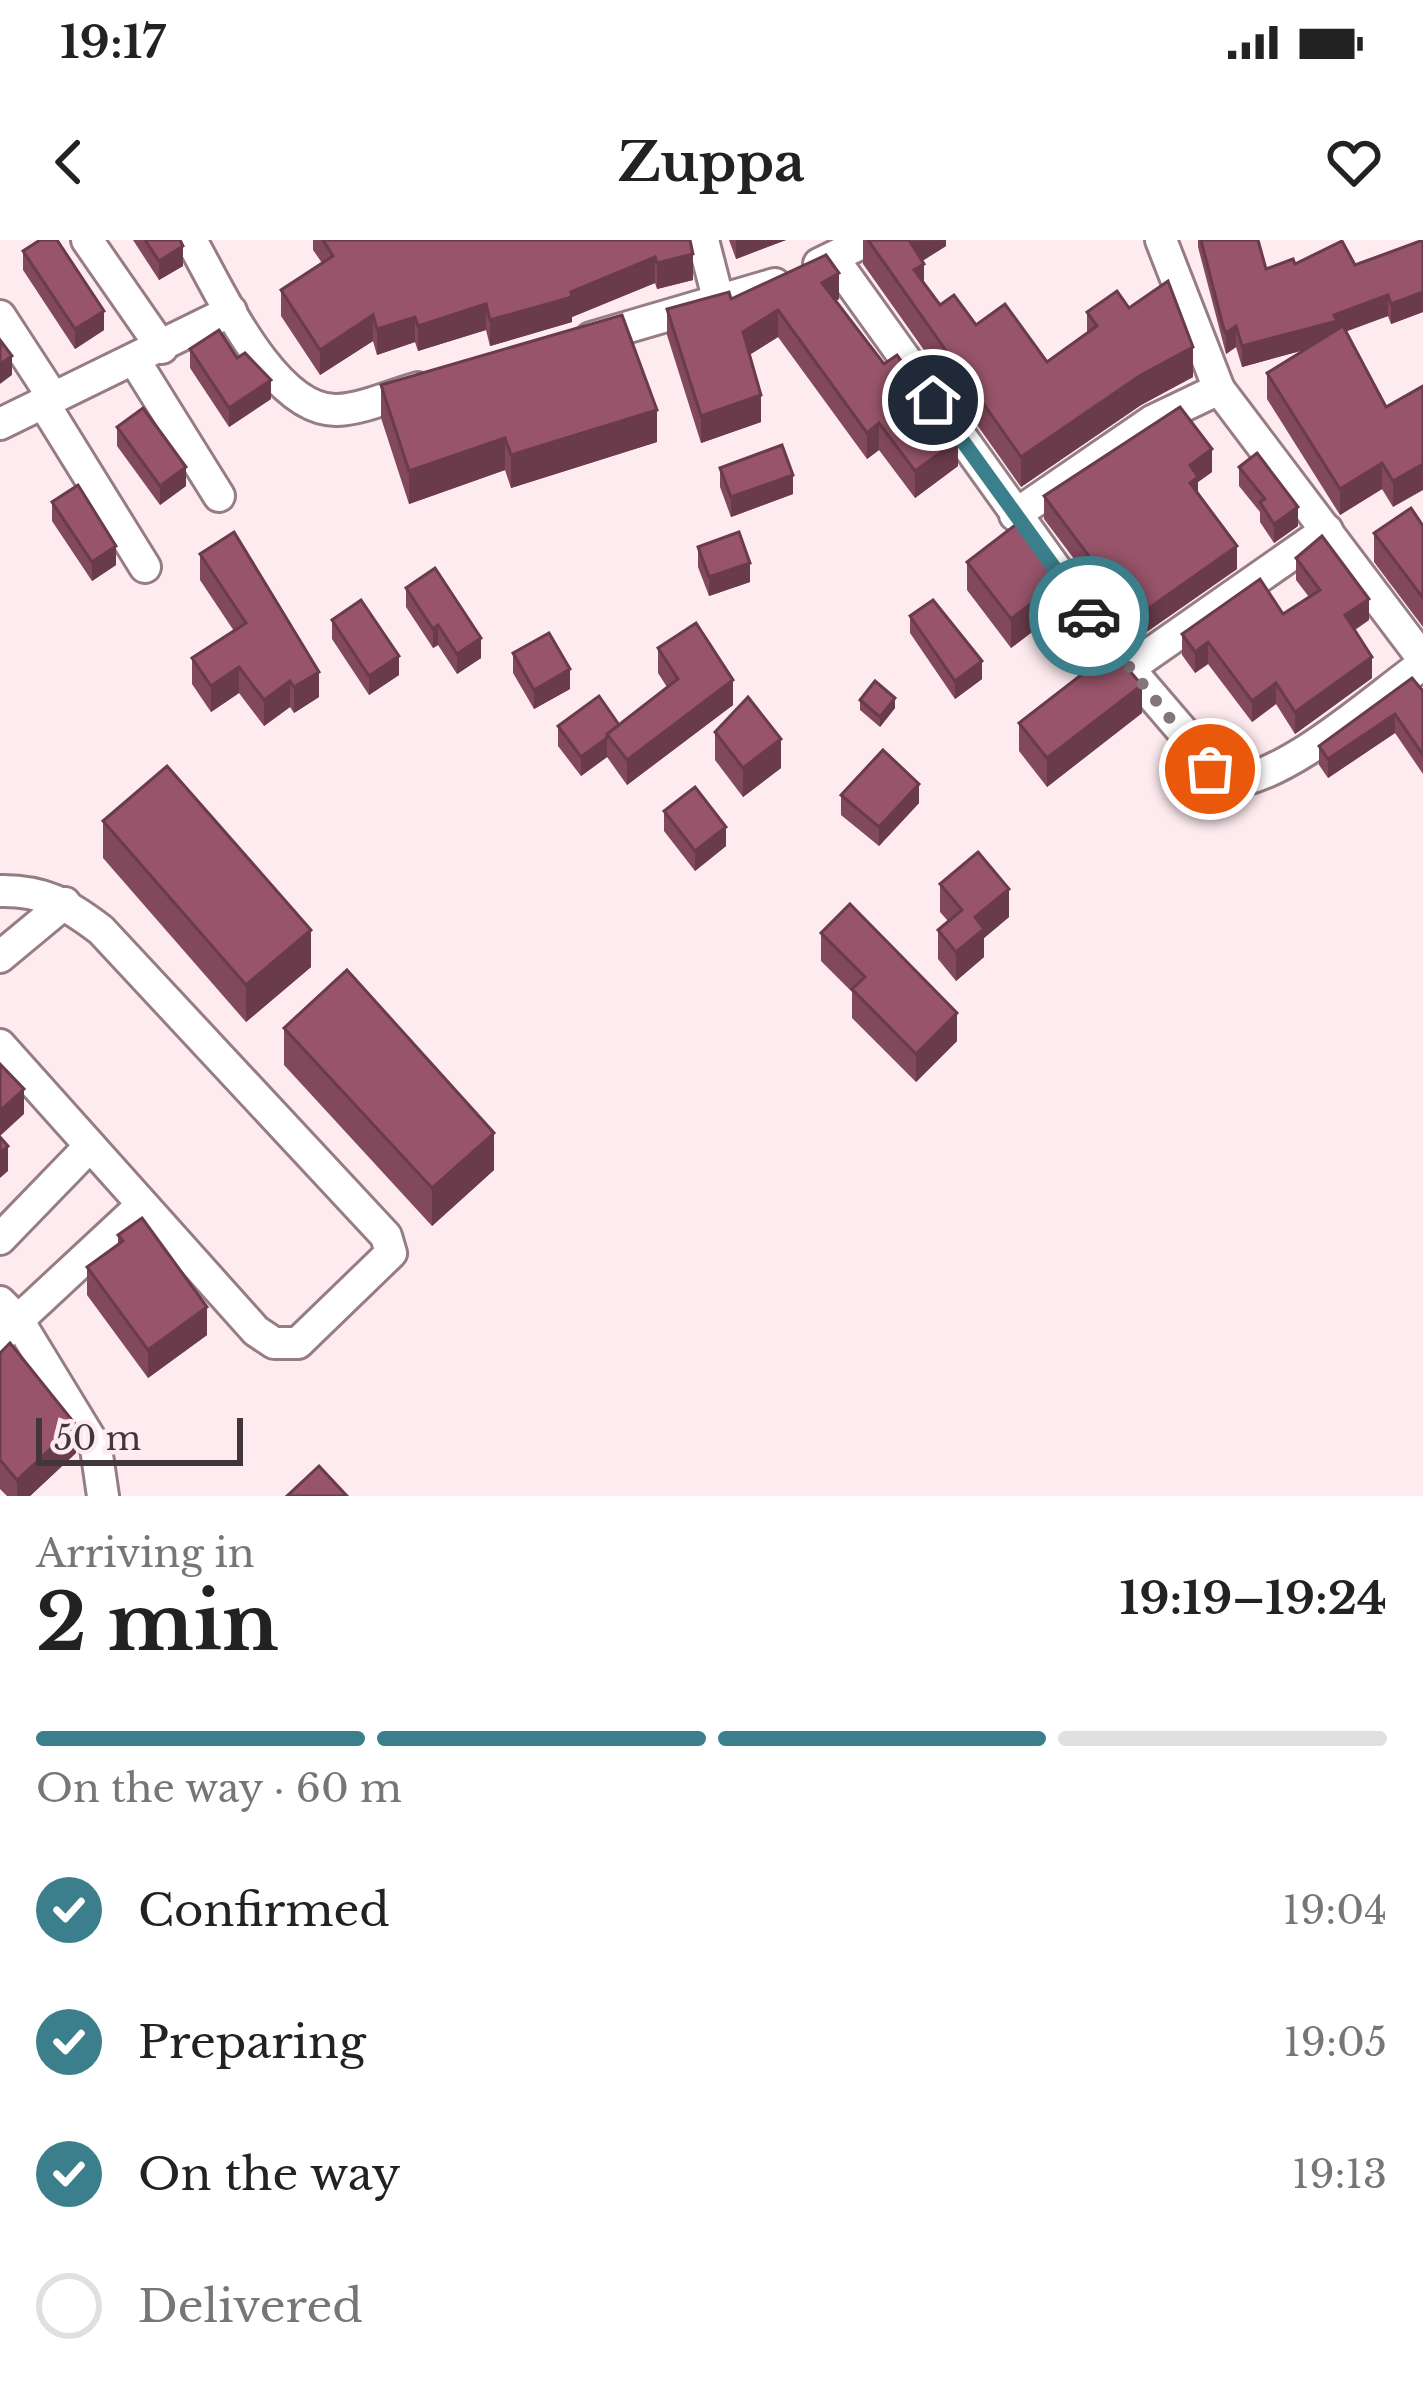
<!DOCTYPE html>
<meta charset="utf-8">
<style>
body{margin:0;font-family:"Libre Baskerville",serif;background:#f6f6f6;color:#222;height:100vh;display:flex;flex-direction:column;font-size:45px;white-space:nowrap}
*{box-sizing:border-box;margin:0}
p{font-size:39px;color:#767676}
.icon{flex:none;width:66px;height:66px;fill:none;stroke:currentColor;stroke-width:2;stroke-linecap:round;stroke-linejoin:round}
.map{position:relative;height:1256px;overflow:hidden}
.side{display:flex;flex-direction:column;background:#fff;flex:1}
.side>*{flex:none}
.scale{position:absolute;left:36px;bottom:30px;width:207px;box-sizing:border-box;padding-left:12px;border:6px solid #413639;border-top:0;font-size:33px;line-height:42px;white-space:nowrap;color:#413639;-webkit-text-stroke:9px #fdebef;paint-order:stroke}
.pin{position:absolute;display:grid;place-items:center;width:102px;height:102px;color:#fff;margin:-51px;border:6px solid #fff;border-radius:50%;box-shadow:0 3px 12px #0007}
.courier{position:absolute;display:grid;place-items:center;width:120px;height:120px;margin:-60px;border:9px solid #3a7f8b;border-radius:50%;background:#fff;color:#222;box-shadow:0 3px 15px #0007}
.head em{font-style:normal;font-weight:800}
.head div{display:flex;flex-direction:column-reverse}
.head{display:flex;align-items:center;justify-content:space-between;height:204px;padding:0 36px}
h1{font-size:78px;font-weight:800;line-height:90px}
.bar{display:grid;grid-template-columns:repeat(4,1fr);gap:18px 12px;align-content:center;height:144px;padding:0 36px}
.bar i{height:15px;border-radius:9px;background:#e0e0e0}
.bar .selected{background:#3a7f8b}
.bar p{grid-column:span 4}
ol{padding:0 36px;list-style:none}
li{display:flex;align-items:center;gap:36px;height:132px}
li p{margin-inline-start:auto}
li .icon{padding:12px;border-radius:50%;background:#3a7f8b;color:#fff;stroke-width:4}
li:last-child{color:#767676}
li i{width:66px;height:66px;border:6px solid #e0e0e0;border-radius:50%}
.status{display:flex;justify-content:space-between;align-items:center;height:84px;padding:0 60px;background:#fff;direction:ltr}
.status svg{height:33px;fill:currentColor}
header{display:flex;justify-content:space-between;align-items:center;height:156px;padding:0 36px;background:#fff;font-size:54px;font-weight:800}
.map>svg:first-child{display:block}
.lines{fill:none;stroke-linecap:round;stroke-linejoin:round}
.street-casing{stroke:#967c83;stroke-width:36}
.street{stroke:#fff;stroke-width:30}
.wall{fill:#82485b}
.shaded-wall{fill:#6a3b4a}
.building{fill:#97546a;stroke:#6a3b4a;stroke-width:3}
.done{stroke:#837579;stroke-width:12;stroke-dasharray:0 21.6}
.route{stroke:#3a7f8b;stroke-width:15}
</style>
<div class="status"><b>19:17</b><svg viewBox="0 0 49 12"><path d="M0 12V9h3v3zM5 12V6h3v6zM10 12V3h3v9zM15 12V0h3v12zM26 1h20v11H26zM47 4h2v5h-2z"/></svg></div>
<header><svg class="icon" aria-label="back" viewBox="0 0 24 24"><path d="M15 5l-7 7 7 7"/></svg>Zuppa<svg class="icon" aria-label="heart" viewBox="0 0 24 24"><path d="M12 20l-8-8c-3-5 5-10 8-4 3-6 11-1 8 4z"/></svg></header>
<div class="map">
<svg width="1423" height="1256" viewBox="0 0 1423 1256">
<rect width="100%" height="100%" fill="#fdebef"/>
<g class="lines">
<defs>
<g id="street">
<polyline points="87,0 162,108"/>
<path d="M191 0C219 49 273 172 337 170 363 169 393 155 418 148"/>
<polyline points="703,0 719,62"/>
<polyline points="1161,0 1219,149"/>
<path d="M833 18 1119 417 1227 543C1288 538 1373 460 1423 424"/>
<polyline points="819,24 868,0"/>
<polyline points="0,76 54,159"/>
<polyline points="591,98 775,44"/>
<polyline points="135,121 219,256"/>
<polyline points="44,164 145,327"/>
<polyline points="0,184 231,71"/>
<polyline points="1015,275 1152,181 1219,149 1423,419"/>
<polyline points="1128,429 1327,290"/>
<path d="M0 651C43 650 67 664 101 690L386 996 391 1013 298 1103H274L256 1091 0 805"/>
<polyline points="0,717 65,663"/>
<polyline points="0,999 90,906"/>
<polyline points="0,1062 18,1080 96,1208 103,1256"/>
<polyline points="0,1097 142,965"/>
</g>
</defs>
<use href="#street" class="street-casing"/>
<use href="#street" class="street"/>
</g>
<g class="wall">
<polygon points="133,0 180,0 183,26 159,40"/>
<polygon points="313,0 690,0 693,40 657,49 655,43 572,77 572,82 490,106 486,90 418,111 415,102 377,115 373,101 320,135 281,76 281,50 322,23 313,10"/>
<polygon points="729,0 786,0 736,19"/>
<polygon points="863,0 946,0 946,6 922,21 924,42 940,65 1047,122 1087,93 1087,72 1129,68 1193,137 1141,165 1021,247 863,24"/>
<polygon points="1198,0 1258,0 1266,29 1295,24 1355,25 1423,0 1423,72 1391,84 1388,76 1345,91 1386,167 1423,146 1393,267 1382,249 1340,275 1267,159 1267,133 1304,110 1242,127 1236,107 1226,114 1198,7"/>
<polygon points="23,11 104,90 75,109 23,30"/>
<polygon points="731,59 839,59 836,61 958,226 915,258 879,210 867,219 778,97 749,115 761,182 701,203 667,95 667,69"/>
<polygon points="190,109 237,118 271,159 229,187 190,128"/>
<polygon points="381,145 657,202 511,248 505,230 409,264 381,178"/>
<polygon points="117,187 186,246 160,265 117,206"/>
<polygon points="1239,227 1298,286 1274,303 1260,282 1260,272 1239,246"/>
<polygon points="720,228 793,254 731,277 720,247"/>
<polygon points="1212,232 1198,242 1198,254 1237,329 1135,400 1044,279 1044,256"/>
<polygon points="52,262 116,325 92,341 52,281"/>
<polygon points="1423,286 1423,387 1374,322 1374,293"/>
<polygon points="698,307 750,342 709,356 698,327"/>
<polygon points="200,314 319,457 294,473 290,467 264,486 239,453 211,472 192,444 192,418 234,391 200,340"/>
<polygon points="1296,318 1369,380 1355,390 1372,438 1295,494 1276,464 1252,482 1208,424 1195,433 1182,415 1182,394 1283,374 1309,357 1296,340"/>
<polygon points="967,322 1061,370 1011,408 967,350"/>
<polygon points="406,348 481,418 457,434 438,405 433,408 406,367"/>
<polygon points="910,376 982,439 955,459 910,393"/>
<polygon points="332,380 399,435 369,455 332,399"/>
<polygon points="658,408 733,465 627,545 607,517 581,536 558,506 558,486 619,485 667,447 658,433"/>
<polygon points="513,413 570,449 534,469 513,433"/>
<polygon points="1423,451 1423,534 1395,493 1328,538 1319,525 1319,506"/>
<polygon points="860,460 895,468 880,487 860,470"/>
<polygon points="1142,473 1047,547 1019,511 1019,483"/>
<polygon points="715,492 781,528 743,557 715,520"/>
<polygon points="841,555 919,563 879,606 841,575"/>
<polygon points="664,571 726,606 695,631 664,591"/>
<polygon points="103,581 311,727 246,782 103,618"/>
<polygon points="940,644 1009,677 984,698 984,717 956,741 938,719 938,690 948,681 940,672"/>
<polygon points="821,693 957,801 916,842 852,778 852,752 821,721"/>
<polygon points="284,788 494,930 432,986 284,825"/>
<polygon points="118,995 207,1095 148,1138 87,1055 87,1027 118,1004"/>
<polygon points="0,1113 76,1213 30,1256 7,1256 0,1249"/>
</g>
<g class="shaded-wall">
<polygon points="736,0 786,0 736,19"/>
<polygon points="946,0 946,6 908,30 908,1"/>
<polygon points="183,6 183,26 159,40 159,21"/>
<polygon points="693,14 693,40 657,49 657,23"/>
<polygon points="655,17 655,43 572,77 572,82 490,106 490,80 571,52"/>
<polygon points="924,24 924,54 914,30"/>
<polygon points="839,33 839,59 822,69 822,43"/>
<polygon points="1423,52 1423,72 1391,84 1391,64"/>
<polygon points="1388,55 1388,76 1337,95 1337,101 1242,127 1242,106"/>
<polygon points="486,64 486,90 418,111 418,86"/>
<polygon points="778,70 778,97 743,119 743,92"/>
<polygon points="104,71 104,90 75,109 75,89"/>
<polygon points="373,75 373,101 320,135 320,110"/>
<polygon points="415,77 415,102 377,115 377,89"/>
<polygon points="1236,86 1236,107 1226,114 1226,93"/>
<polygon points="1193,107 1193,137 1141,165 1021,247 1021,217 1141,135"/>
<polygon points="12,116 12,135 0,144 0,124"/>
<polygon points="271,140 271,159 229,187 229,168"/>
<polygon points="761,155 761,182 701,203 701,176"/>
<polygon points="657,170 657,202 511,248 511,215"/>
<polygon points="879,183 879,210 867,219 867,193"/>
<polygon points="505,198 505,230 409,264 409,231"/>
<polygon points="958,200 958,226 915,258 915,231"/>
<polygon points="1212,209 1212,232 1198,242 1198,260 1190,266 1190,225"/>
<polygon points="1382,223 1382,249 1340,275 1340,249"/>
<polygon points="1423,224 1423,250 1393,267 1393,241"/>
<polygon points="186,227 186,246 160,265 160,246"/>
<polygon points="793,235 793,254 731,277 731,257"/>
<polygon points="1298,267 1298,286 1274,303 1274,284"/>
<polygon points="116,306 116,325 92,341 92,322"/>
<polygon points="1237,306 1237,329 1135,400 1135,378"/>
<polygon points="750,323 750,342 709,356 709,337"/>
<polygon points="1061,341 1061,370 1011,408 1011,379"/>
<polygon points="1369,359 1369,380 1345,396 1345,375"/>
<polygon points="438,385 438,405 433,408 433,389"/>
<polygon points="481,398 481,418 457,434 457,414"/>
<polygon points="1208,402 1208,424 1195,433 1195,412"/>
<polygon points="399,416 399,435 369,455 369,436"/>
<polygon points="1372,417 1372,438 1295,494 1295,472"/>
<polygon points="982,421 982,439 955,459 955,441"/>
<polygon points="239,427 239,453 211,472 211,446"/>
<polygon points="570,429 570,449 534,469 534,450"/>
<polygon points="319,432 319,457 294,473 294,447"/>
<polygon points="733,440 733,465 627,545 627,520"/>
<polygon points="290,441 290,467 264,486 264,460"/>
<polygon points="1276,443 1276,464 1252,482 1252,461"/>
<polygon points="1142,445 1142,473 1047,547 1047,518"/>
<polygon points="895,458 895,468 880,487 880,477"/>
<polygon points="1395,474 1395,493 1328,538 1328,519"/>
<polygon points="607,498 607,517 581,536 581,517"/>
<polygon points="781,499 781,528 743,557 743,528"/>
<polygon points="919,544 919,563 879,606 879,587"/>
<polygon points="726,587 726,606 695,631 695,611"/>
<polygon points="1009,649 1009,677 984,698 984,717 956,741 956,712 975,677"/>
<polygon points="311,690 311,727 246,782 246,745"/>
<polygon points="957,773 957,801 916,842 916,814"/>
<polygon points="24,849 24,874 0,896 0,871"/>
<polygon points="494,893 494,930 432,986 432,948"/>
<polygon points="8,906 8,931 0,938 0,913"/>
<polygon points="207,1067 207,1095 148,1138 148,1110"/>
<polygon points="76,1185 76,1213 30,1256 17,1256 17,1240"/>
</g>
<g class="building">
<polygon points="40,0 57,0 104,71 75,89 23,11"/>
<polygon points="145,0 180,0 183,6 159,21"/>
<polygon points="323,0 690,0 693,14 657,23 655,17 571,52 572,57 490,80 486,64 418,86 415,77 377,89 373,75 320,110 281,50 333,16"/>
<polygon points="868,0 909,0 924,24 914,30 940,65 954,55 976,85 1005,64 1047,122 1097,86 1087,72 1117,51 1129,68 1168,41 1193,107 1141,135 1021,217"/>
<polygon points="1201,0 1258,0 1266,29 1293,19 1295,24 1342,1 1355,25 1423,0 1423,52 1391,64 1388,55 1334,75 1337,81 1242,106 1236,86 1226,93 1223,86"/>
<polygon points="826,15 839,33 822,43 884,124 897,115 958,200 915,231 879,183 867,193 778,70 743,92 761,155 701,176 667,69 729,52 731,59"/>
<polygon points="622,75 657,170 511,215 505,198 409,231 381,145"/>
<polygon points="1343,86 1386,167 1423,146 1423,224 1393,241 1382,223 1340,249 1267,133"/>
<polygon points="219,90 237,118 245,113 271,140 229,168 190,109"/>
<polygon points="0,100 12,116 0,124"/>
<polygon points="1180,167 1212,209 1190,225 1198,237 1190,243 1237,306 1135,378 1044,256"/>
<polygon points="143,168 186,227 160,246 117,187"/>
<polygon points="782,205 793,235 731,257 720,228"/>
<polygon points="1257,213 1298,267 1274,284 1260,262 1265,259 1239,227"/>
<polygon points="78,245 116,306 92,322 52,262"/>
<polygon points="1411,268 1423,286 1423,358 1374,293"/>
<polygon points="1019,282 1061,341 1011,379 967,322"/>
<polygon points="234,292 319,432 294,447 290,441 264,460 239,427 211,446 192,418 246,383 200,314"/>
<polygon points="739,292 750,323 709,337 698,307"/>
<polygon points="1322,296 1369,359 1345,375 1372,417 1295,472 1276,443 1252,461 1208,402 1195,412 1182,394 1260,339 1283,374 1320,350 1296,318"/>
<polygon points="435,328 481,398 457,414 438,385 433,389 406,348"/>
<polygon points="361,360 399,416 369,436 332,380"/>
<polygon points="933,360 982,421 955,441 910,376"/>
<polygon points="696,383 733,440 627,520 607,494 678,439 658,408"/>
<polygon points="549,393 570,429 534,450 513,413"/>
<polygon points="1112,411 1142,445 1047,518 1019,483"/>
<polygon points="1412,438 1423,451 1423,515 1395,474 1328,519 1319,506"/>
<polygon points="875,441 895,458 880,477 860,460"/>
<polygon points="599,456 619,485 607,494 607,498 581,517 558,486"/>
<polygon points="748,457 781,499 743,528 715,492"/>
<polygon points="883,510 919,544 879,587 841,555"/>
<polygon points="167,526 311,690 246,745 103,581"/>
<polygon points="695,547 726,587 695,611 664,571"/>
<polygon points="978,612 1009,649 975,677 984,689 956,712 938,690 962,670 940,644"/>
<polygon points="850,664 957,773 916,814 852,749 865,737 821,693"/>
<polygon points="347,730 494,893 432,948 284,788"/>
<polygon points="0,824 24,849 0,871"/>
<polygon points="0,897 8,906 0,913"/>
<polygon points="142,978 207,1067 148,1110 87,1027 123,1001 118,995"/>
<polygon points="10,1103 76,1185 17,1240 0,1220 0,1113"/>
<polygon points="319,1226 347,1256 287,1256"/>
</g>
<g class="lines">
<polyline class="done" points="1089,376 1210,529"/>
<polyline class="route" points="933,160 1089,376"/>
</g>
</svg>
<div class="scale">50 m</div>
<div class="pin" style="left:1210px;top:529px;background:#ea580c"><svg class="icon" aria-label="bag" viewBox="0 0 24 24"><path d="M5 8h14l-1 12H6zM9 8a3 3 0 0 1 6 0"/></svg></div>
<div class="pin" style="left:933px;top:160px;background:#1f2937"><svg class="icon" aria-label="home" viewBox="0 0 24 24"><path d="M3 11l9-7 9 7M6 9v11h12V9"/></svg></div>
<div class="courier" style="left:1089px;top:376px"><svg class="icon" aria-label="car" viewBox="0 0 24 24"><path d="M5 17H2v-5l4-1 3-4h7l3 4 3 1v5h-3M9 17h6M6 11h13"/><circle cx="7" cy="17" r="2"/><circle cx="17" cy="17" r="2"/></svg></div>
</div>
<section class="side">
<div class="head"><div><h1>2 min</h1><p>Arriving in</p></div><em>19:19–19:24</em></div>
<div class="bar"><i class="selected"></i><i class="selected"></i><i class="selected"></i><i></i><p>On the way · 60 m</p></div>
<ol>
<li><svg class="icon" aria-label="check" viewBox="0 0 24 24"><path d="M5 12l5 5 9-10"/></svg>Confirmed<p>19:04</p></li>
<li><svg class="icon" aria-label="check" viewBox="0 0 24 24"><path d="M5 12l5 5 9-10"/></svg>Preparing<p>19:05</p></li>
<li><svg class="icon" aria-label="check" viewBox="0 0 24 24"><path d="M5 12l5 5 9-10"/></svg>On the way<p>19:13</p></li>
<li><i></i>Delivered</li>
</ol>
</section>
